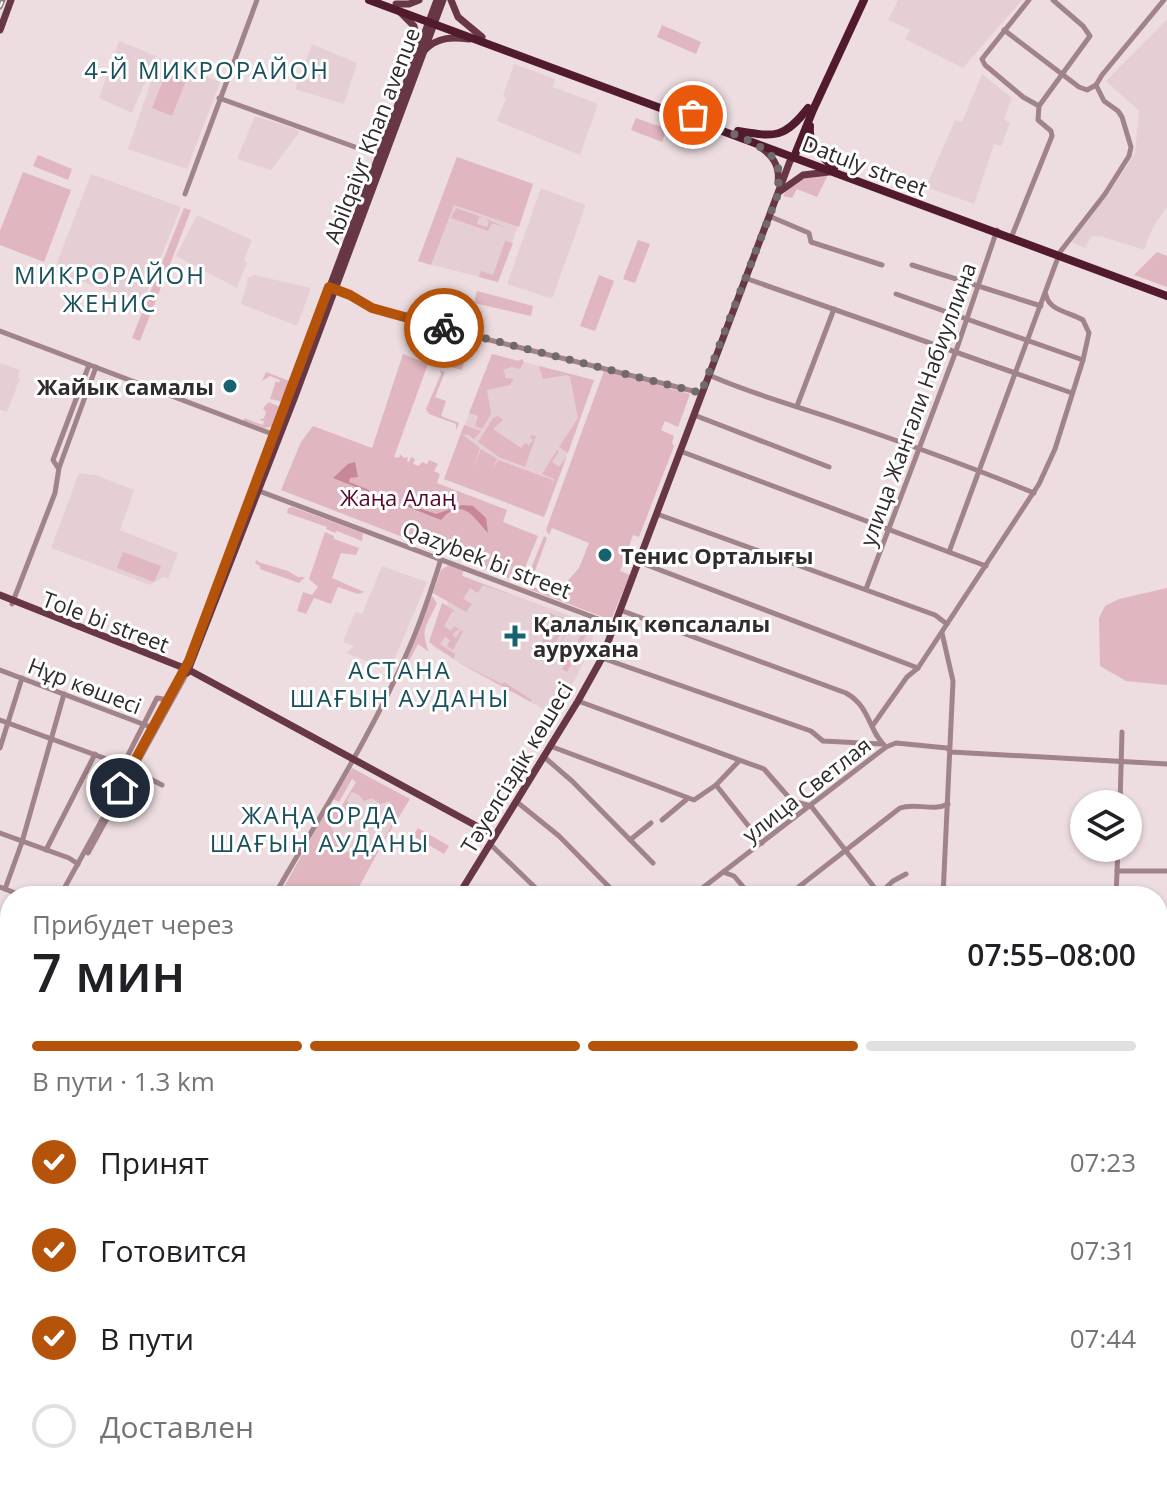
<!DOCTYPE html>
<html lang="ru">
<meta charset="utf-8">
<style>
body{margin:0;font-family:"Open Sans",sans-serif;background:#f6f6f6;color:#202124;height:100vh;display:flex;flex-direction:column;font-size:30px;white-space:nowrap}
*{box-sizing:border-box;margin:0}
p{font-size:26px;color:#757577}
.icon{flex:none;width:44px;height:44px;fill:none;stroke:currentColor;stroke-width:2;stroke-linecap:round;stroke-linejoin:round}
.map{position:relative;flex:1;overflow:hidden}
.panel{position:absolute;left:0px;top:886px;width:1168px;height:600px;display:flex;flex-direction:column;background:#fff;border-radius:32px 32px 0 0;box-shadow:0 2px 6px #0004}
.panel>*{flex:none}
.controls{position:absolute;left:1070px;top:790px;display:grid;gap:16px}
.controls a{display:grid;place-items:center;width:72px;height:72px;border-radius:50%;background:#fff;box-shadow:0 2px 6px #0004;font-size:40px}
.pin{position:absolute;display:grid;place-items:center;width:68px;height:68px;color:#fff;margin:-34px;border:4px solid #fff;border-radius:50%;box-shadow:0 2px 8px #0007}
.courier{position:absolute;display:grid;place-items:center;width:80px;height:80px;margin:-40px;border:6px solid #b45309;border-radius:50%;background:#fff;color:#222;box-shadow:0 2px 10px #0007}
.headline em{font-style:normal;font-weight:600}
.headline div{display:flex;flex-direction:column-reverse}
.headline{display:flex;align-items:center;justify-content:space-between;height:136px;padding:0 32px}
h1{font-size:52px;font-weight:600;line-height:60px}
.bar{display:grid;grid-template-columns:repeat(4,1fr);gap:12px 8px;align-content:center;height:96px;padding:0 32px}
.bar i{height:10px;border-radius:6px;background:#e0e0e0}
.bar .active{background:#b45309}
.bar p{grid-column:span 4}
ol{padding:0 32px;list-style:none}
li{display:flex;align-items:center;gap:24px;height:88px}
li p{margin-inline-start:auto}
li .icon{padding:8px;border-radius:50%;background:#b45309;color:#fff;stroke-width:4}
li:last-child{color:#757577}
li i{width:44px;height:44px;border:4px solid #e0e0e0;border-radius:50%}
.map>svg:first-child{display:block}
.built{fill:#e6cfd4}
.green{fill:#e0b6c0}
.water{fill:#c88798}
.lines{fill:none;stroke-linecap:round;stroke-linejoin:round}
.minor{stroke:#a1848a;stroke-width:5}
.major{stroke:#673745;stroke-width:7}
.highway{stroke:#511b2d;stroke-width:8}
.rail-casing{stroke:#8a8083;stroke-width:5}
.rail{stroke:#fff;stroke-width:2;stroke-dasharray:6;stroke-linecap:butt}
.done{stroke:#72696b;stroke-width:8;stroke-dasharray:0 14.4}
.route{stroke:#b45309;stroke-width:10}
.poi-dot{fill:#18626f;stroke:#fff;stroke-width:3}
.labels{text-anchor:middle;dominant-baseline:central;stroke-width:6;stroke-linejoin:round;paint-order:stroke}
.street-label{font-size:22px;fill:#302b2c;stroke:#fff}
.poi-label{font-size:22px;font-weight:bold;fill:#302b2c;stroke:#fff;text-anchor:start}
.park-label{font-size:22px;fill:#570629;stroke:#fff}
.neighbourhood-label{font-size:24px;letter-spacing:2px;fill:#18515c;stroke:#fff}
</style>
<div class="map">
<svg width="1167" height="1486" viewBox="0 0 1167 1486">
<rect width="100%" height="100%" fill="#eddde1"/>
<g class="built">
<polygon points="898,0 1022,0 963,68 905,39 910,30 888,20"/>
<polygon points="1167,19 1167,207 1153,227 1144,250 1100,236 1091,237 1085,248 1071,242 1110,192 1135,153 1139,111 1106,81"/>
<polygon points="119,41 156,56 132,113 99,98"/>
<polygon points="312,44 357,63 344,104 295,89"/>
<polygon points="159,58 220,82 187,169 128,149"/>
<polygon points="514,64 555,79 553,87 598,104 580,155 497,121 506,98 503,96"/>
<polygon points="982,74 1012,98 1004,119 1010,123 1001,146 994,144 974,204 926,187 955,120 962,122"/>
<polygon points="255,116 298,130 299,133 271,170 237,159"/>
<polygon points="457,157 533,184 498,282 418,261"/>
<polygon points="91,174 181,207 142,304 54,271"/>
<polygon points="541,188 586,205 552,299 507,284"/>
<polygon points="197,215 252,240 244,260 247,262 237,288 176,256"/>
<polygon points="254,275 311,288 297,326 241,304 248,278"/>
<polygon points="492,354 594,380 544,517 444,479"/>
<polygon points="0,363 20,370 18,377 20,379 7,412 0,410"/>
<polygon points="79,473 96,475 134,490 120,530 178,553 168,579 163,577 150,585 51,548"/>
<polygon points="382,566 427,582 390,670 346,653 354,646 343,642 355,612 362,614"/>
<polygon points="458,574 597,626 586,658 556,716 468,668 432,646"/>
<polygon points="358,781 403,806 354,896 329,827"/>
<polygon points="0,1257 10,1260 10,1476 89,1476 90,1486 0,1486"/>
</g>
<g class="green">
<polygon points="662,25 701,42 696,54 657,37"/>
<polygon points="167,70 187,78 172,116 152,108"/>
<polygon points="636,118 667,129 662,142 631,130"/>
<polygon points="38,155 72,169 68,180 33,166"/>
<polygon points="457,157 533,184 519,227 454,205 431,265 418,261"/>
<polygon points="23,172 71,190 44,262 0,245 0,231"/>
<path d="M828 175 817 197 797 189 792 198 783 196C794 177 808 176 828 175Z"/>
<polygon points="184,208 191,210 140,341 132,338"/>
<polygon points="456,208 484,218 479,217 477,224 487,227 489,221 485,218 506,228 492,223 488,231 451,218"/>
<polygon points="638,240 650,244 635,283 623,279"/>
<polygon points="505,241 513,243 498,282 479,277 481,271 493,275"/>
<polygon points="1157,252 1167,256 1167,287 1134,275"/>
<polygon points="599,275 614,281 595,331 580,326"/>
<polygon points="477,291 533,306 531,316 474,303"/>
<polygon points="444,352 465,358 462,370 440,364"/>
<polygon points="403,354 428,364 394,457 399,458 400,454 404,458 408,457 407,461 409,462 411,457 415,459 413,464 419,466 422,462 427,464 429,460 438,464 434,471 440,474 437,483 507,510 503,522 538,536 519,582 281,490 301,442 313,426 372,448"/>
<polygon points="492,354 518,361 522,359 524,362 520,369 511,367 503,370 504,373 510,371 505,373 505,378 514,379 510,385 487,390 491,414 482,429 475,426 478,416 469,413"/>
<polygon points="539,366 594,380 568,453 559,447 578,418 570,377 567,375 543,379"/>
<polygon points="440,370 445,372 435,397 446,401 441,416 459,423 456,430 456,424 429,414 426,409 441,374"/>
<polygon points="604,371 690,394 678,427 665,421 661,430 674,436 672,443 674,446 639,537 633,535 620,571 630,575 611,620 529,589 526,581 544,536 547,538 531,582 533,587 555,595 579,568 589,543 552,528 549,535 546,530"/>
<polygon points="266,372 292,382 284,402 270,399 276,381 279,383 280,380 270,376 262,381"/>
<polygon points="269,402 282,408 274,426 265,428 244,421 244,418 263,425 264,421 259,420 264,418 266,412 263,408"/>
<polygon points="498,416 503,420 493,429 521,448 525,443 529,445 533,440 530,437 531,435 536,436 525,467 499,457 478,442 493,418"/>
<polygon points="464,425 481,431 474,439 469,435 462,434 480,448 472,472 481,449 497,459 491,473 498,460 553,480 550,492 554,479 542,474 557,450 559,451 552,462 559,467 567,456 544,517 444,479"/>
<polygon points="292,507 363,533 362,541 337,531 335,533 326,529 327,527 287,513 288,508"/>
<polygon points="325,532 334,536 334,539 359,548 356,555 341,553 332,578 364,592 358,594 338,587 331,604 314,598 306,614 297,611 303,592 312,595 318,587 309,579"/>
<polygon points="123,552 161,566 154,582 117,568"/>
<polygon points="257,559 258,562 288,571 298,577 305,577 299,583 260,569 260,566 255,563"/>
<polygon points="449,565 464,569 462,576 515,596 483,585 478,593 470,588 463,599 472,604 466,612 433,593 441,570"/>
<polygon points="1167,588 1167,685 1126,681 1100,666 1099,618 1105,606 1119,599"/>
<path d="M432 596 437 603C428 624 419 628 429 652L418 644 401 676 399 675Z"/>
<polygon points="442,603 455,611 452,612 444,626 451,631 454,626 459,629 452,635 456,638 461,630 463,631 453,650 447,646 450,640 445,637 440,644 455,654 454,659 429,642"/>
<polygon points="550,613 566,619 568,621 552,649 541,643 544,637 551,641 563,620 555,615 550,623 545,621"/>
<polygon points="570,623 588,632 567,672 562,669 583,632 572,626 559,645"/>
<polygon points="456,661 502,684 504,682 532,700 531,702"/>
<polygon points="352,768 410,799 382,844 395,817 390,801 380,804 372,798 364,801 359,795 352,792 347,800 351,809 348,809 349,806 347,814 331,827 343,853 365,847 368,849 363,851 364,854 373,853 371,848 379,850 354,896 299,896 287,890 283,896 279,896 330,804 341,807 356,782 352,779 339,802 333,799"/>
<polygon points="418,828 449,846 444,854 413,836"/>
</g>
<g class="water">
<polygon points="355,462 358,477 350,478 349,482 369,490 369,492 333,478 348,464"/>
<path d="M407 504 436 514 462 505 473 506 486 518 488 533C474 519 463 495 441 520L406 506Z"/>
</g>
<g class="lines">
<g class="minor">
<polyline points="1029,0 982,59 985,65 1023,97 1039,106 1090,36 1083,26 1053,0"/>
<polyline points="1096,85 1102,75 1164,0"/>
<polyline points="219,98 380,156"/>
<polyline points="185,194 257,0"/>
<polyline points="769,216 809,233 811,242 882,265"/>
<polyline points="1011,238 1052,136 1051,131 1038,120 1039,106"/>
<polyline points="912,265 1041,306"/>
<polyline points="745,278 1072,393"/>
<polyline points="335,288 372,308 394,316 701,393"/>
<polyline points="896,294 1083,360"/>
<polyline points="0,331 275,435"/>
<path d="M709 375C749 393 790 404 831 418 899 441 967 465 1034 493"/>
<polyline points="797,406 834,309"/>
<polyline points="694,415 829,467"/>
<polyline points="680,451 986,566"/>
<polyline points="58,468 53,460 89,365"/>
<polyline points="254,489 614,625"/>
<polyline points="657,514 913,607 935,615 947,624"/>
<polyline points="949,552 1060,252 1105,194 1129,156 1131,147 1122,117 1118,111 1104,101 1096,85 1087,90 1079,87 1004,30"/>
<polyline points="639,562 918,668"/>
<polyline points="866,589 956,351 997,230"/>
<polyline points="12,604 55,493 59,468 96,367"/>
<path d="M620 610 846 693C871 707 868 731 886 747"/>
<polyline points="942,633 953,681 943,896"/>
<polyline points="602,658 811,731 823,741 881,744"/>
<polyline points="0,670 148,726 154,731"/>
<polyline points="578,701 764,769 792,801 811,806 881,896"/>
<polyline points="0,720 123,765 162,785"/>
<path d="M873 725 907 677 918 668 1039 484 1055 449 1083 360 1089 333 1083 320C1070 312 1049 311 1046 295"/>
<polyline points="550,746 694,800 716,785 762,843"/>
<polyline points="0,748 22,678"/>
<polyline points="543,756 572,781 653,863"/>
<polyline points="123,765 157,698 168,700"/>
<polyline points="716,785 739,761"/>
<polyline points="517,802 559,836 618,896"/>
<polyline points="1120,804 1122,732"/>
<polyline points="662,820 687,799"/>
<polyline points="0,833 69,858 78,864"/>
<polyline points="630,840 651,823"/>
<polyline points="490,844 544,896"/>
<polyline points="46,850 95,754"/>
<polyline points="88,853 187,673"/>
<polyline points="1117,871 1167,871"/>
<polyline points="723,872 734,876 751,896"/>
<polyline points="0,887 23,896"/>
<polyline points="5,889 22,842 64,694"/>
<polyline points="878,895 893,881 906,874"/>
<polyline points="60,896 184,671"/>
<path d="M274 896C321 814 373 733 410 646 422 618 432 588 441 559"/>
<polyline points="692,896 886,747 896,743 947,748 951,752 1167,764"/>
<path d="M787 896 900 808C916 802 932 812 948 804"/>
<polyline points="1116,896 1118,848"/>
<polyline points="0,954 10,958"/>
<polyline points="1158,981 1167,981"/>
<polyline points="0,1010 10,990"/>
<polyline points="0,1070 10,1071"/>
<polyline points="0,1110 10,1112"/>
<polyline points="10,1137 1,1170 10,1173"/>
<polyline points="1158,1157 1167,988"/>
<polyline points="1158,1198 1167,1198"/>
<polyline points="0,1210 4,1209 10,1193"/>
<polyline points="1158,1306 1167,1306"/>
<polyline points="1158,1421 1167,1421"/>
<polyline points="0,1441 10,1444"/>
<polyline points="102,1476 132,1486"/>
<polyline points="560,1476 567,1486"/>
<polyline points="686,1476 693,1486"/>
<polyline points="838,1476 845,1486"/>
<polyline points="313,1486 316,1476"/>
<polyline points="380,1486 383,1476"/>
<polyline points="441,1486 444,1476"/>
<polyline points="503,1486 506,1476"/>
<polyline points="556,1486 571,1476"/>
<polyline points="660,1486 674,1476"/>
<polyline points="771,1486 786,1476"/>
<polyline points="887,1486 901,1476"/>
<polyline points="906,1486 910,1476"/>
</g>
<g class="major">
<polyline points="451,0 458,17 482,37"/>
<polyline points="396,4 409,4 419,0"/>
<polyline points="401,13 414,26 417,42"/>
<polyline points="0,30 11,0"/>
<path d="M425 50C437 37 452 37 469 39"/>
<path d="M760 147C774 156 780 167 778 183"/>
<polyline points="779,192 803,175 829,172"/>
<polyline points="279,423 437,0"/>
<polyline points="0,595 189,670 495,836"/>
<polyline points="187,673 294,399 443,0"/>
<polyline points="458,896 578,701 602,658 790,161 794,157"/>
<polyline points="136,1486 138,1476"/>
<polyline points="141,1486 144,1476"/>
</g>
<g class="highway">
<polyline points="369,0 1167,296"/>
<path d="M810 126C808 146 821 155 834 168"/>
<path d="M738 131C775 137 784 139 808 108"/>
<polyline points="794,157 813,110 864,0"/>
</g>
<defs>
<polyline id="rail" points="0,7 3,0"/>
</defs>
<use href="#rail" class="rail-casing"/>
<use href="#rail" class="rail"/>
</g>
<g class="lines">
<path class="done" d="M444 328 701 393 778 194C778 183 781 172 776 162 764 141 714 127 692 119L693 115"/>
<polyline class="route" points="120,788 189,661 329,287 350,295 372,308 444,328"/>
</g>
<g class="poi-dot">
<circle cx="230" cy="386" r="8"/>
<circle cx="605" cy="555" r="8"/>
<path d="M511 624h8v8h8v8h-8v8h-8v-8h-8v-8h8z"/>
</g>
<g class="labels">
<g class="street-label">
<text transform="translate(371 135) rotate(-69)">Abilqaiyr Khan avenue</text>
<text transform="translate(865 165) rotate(21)">Datuly street</text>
<text transform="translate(917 404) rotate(-70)">улица Жангали Набиуллина</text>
<text transform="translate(487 559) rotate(21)">Qazybek bi street</text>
<text transform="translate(106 621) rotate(21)">Tole bi street</text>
<text transform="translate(85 685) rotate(21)">Нұр көшесі</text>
<text transform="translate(516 767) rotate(-59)">Тәуелсіздік көшесі</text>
<text transform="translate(806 789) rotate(-38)">улица Светлая</text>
</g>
<g class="poi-label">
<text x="214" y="386" text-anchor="end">Жайык самалы</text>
<text x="621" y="555">Тенис Орталығы</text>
<text x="533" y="623">Қалалық көпсалалы<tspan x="533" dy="25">аурухана</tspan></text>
</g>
<g class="park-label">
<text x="398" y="497">Жаңа Алаң</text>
</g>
<g class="neighbourhood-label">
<text x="207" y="69">4-Й МИКРОРАЙОН</text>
<text x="110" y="274">МИКРОРАЙОН<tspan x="110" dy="28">ЖЕНИС</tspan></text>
<text x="400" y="669">АСТАНА<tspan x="400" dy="28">ШАҒЫН АУДАНЫ</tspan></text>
<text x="320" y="814">ЖАҢА ОРДА<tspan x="320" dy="28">ШАҒЫН АУДАНЫ</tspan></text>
</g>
</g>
</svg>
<div class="controls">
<a><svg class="icon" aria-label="layers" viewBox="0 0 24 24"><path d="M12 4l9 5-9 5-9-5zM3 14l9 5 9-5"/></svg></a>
</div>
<div class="pin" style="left:693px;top:115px;background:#ea580c"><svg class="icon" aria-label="bag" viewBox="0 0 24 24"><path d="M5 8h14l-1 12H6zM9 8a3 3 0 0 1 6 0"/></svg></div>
<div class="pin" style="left:120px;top:788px;background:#1f2937"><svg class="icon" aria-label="home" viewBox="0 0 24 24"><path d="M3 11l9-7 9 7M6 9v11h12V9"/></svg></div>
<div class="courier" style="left:444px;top:328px"><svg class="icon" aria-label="bike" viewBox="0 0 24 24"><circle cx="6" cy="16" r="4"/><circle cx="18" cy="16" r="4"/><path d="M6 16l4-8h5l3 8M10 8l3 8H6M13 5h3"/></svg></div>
<section class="panel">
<div class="headline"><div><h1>7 мин</h1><p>Прибудет через</p></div><em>07:55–08:00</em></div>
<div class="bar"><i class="active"></i><i class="active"></i><i class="active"></i><i></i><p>В пути · 1.3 km</p></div>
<ol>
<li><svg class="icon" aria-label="check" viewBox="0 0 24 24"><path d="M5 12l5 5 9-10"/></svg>Принят<p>07:23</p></li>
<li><svg class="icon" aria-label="check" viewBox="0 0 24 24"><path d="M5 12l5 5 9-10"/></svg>Готовится<p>07:31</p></li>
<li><svg class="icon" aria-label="check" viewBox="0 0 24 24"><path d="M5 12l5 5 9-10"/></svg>В пути<p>07:44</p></li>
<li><i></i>Доставлен</li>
</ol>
</section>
</div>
